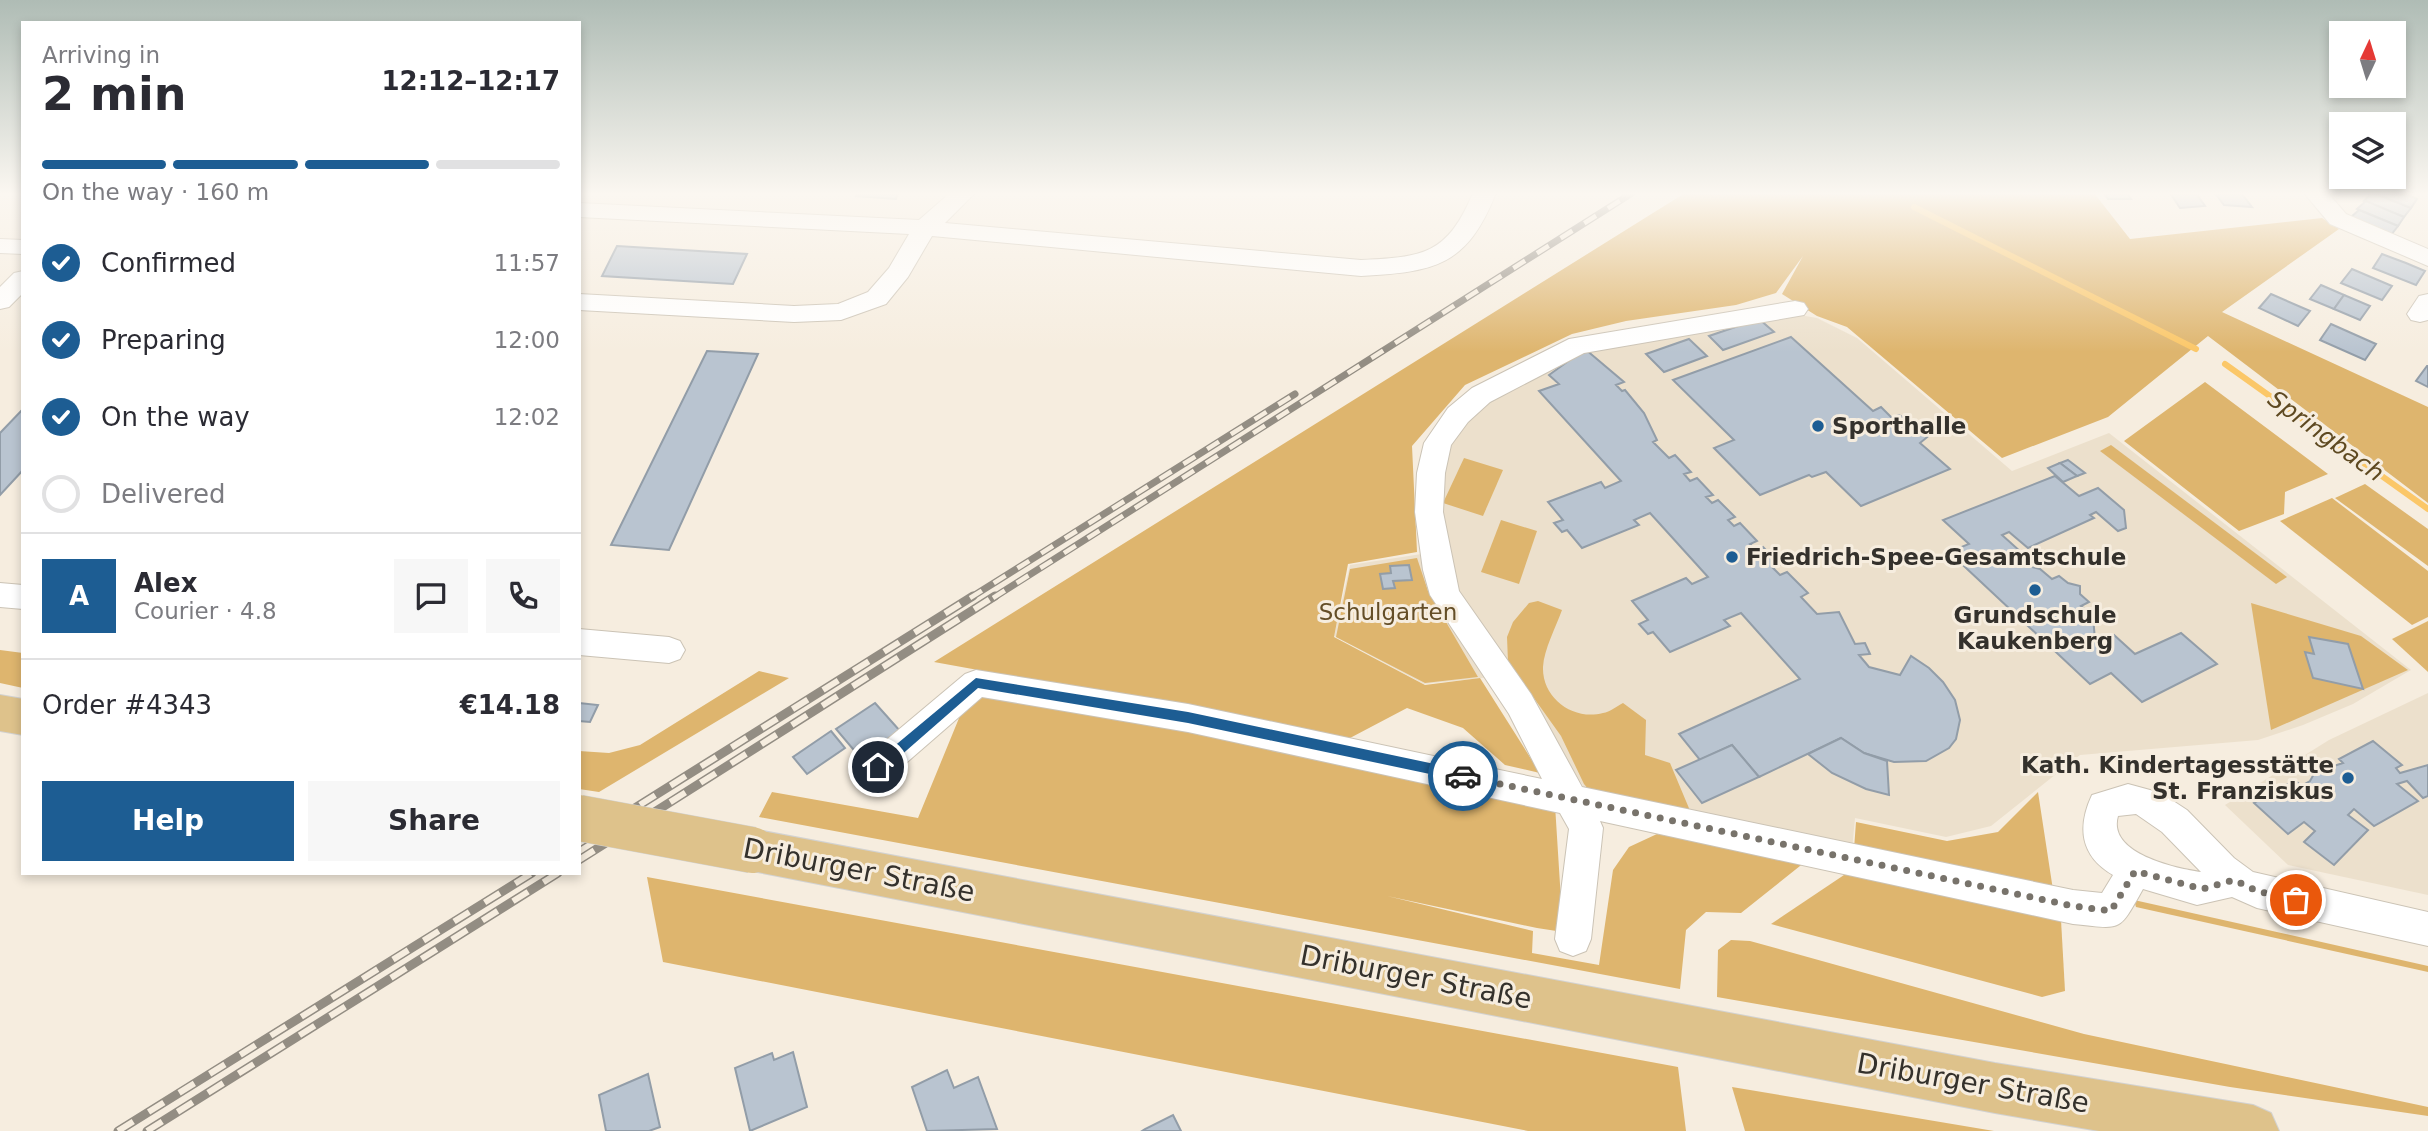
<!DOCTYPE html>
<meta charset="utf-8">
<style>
body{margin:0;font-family:"DejaVu Sans",sans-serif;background:#f7f7f7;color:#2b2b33;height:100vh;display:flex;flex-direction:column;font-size:26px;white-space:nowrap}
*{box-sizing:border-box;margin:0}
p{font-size:23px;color:#7c7c81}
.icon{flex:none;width:38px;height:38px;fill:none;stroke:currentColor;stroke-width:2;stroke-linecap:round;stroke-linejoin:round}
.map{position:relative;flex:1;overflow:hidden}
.panel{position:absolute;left:21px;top:21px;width:560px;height:854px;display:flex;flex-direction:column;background:#fff;border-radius:0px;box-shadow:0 4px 10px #0003}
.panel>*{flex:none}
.needle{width:46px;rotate:4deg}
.fabs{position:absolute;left:2329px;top:21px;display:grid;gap:14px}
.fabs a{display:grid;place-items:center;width:77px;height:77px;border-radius:0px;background:#fff;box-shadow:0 4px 10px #0003;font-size:35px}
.pin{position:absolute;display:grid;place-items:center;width:60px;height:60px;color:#fff;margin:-30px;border:4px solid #fff;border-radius:50%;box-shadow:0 2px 7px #0007}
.courier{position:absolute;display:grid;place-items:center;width:70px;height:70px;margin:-35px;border:5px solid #1d5d93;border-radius:50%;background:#fff;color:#222;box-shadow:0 2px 9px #0007}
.headline em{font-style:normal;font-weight:800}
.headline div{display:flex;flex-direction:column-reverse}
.headline{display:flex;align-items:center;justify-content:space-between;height:119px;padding:0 21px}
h1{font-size:46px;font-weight:800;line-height:52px}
.bar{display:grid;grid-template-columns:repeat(4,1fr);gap:10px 7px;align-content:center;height:84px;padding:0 21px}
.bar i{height:9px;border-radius:5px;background:#e1e1e2}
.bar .active{background:#1d5d93}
.bar p{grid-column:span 4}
.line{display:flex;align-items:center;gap:18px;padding:0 21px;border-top:2px solid #e1e1e2}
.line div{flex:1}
.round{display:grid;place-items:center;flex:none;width:74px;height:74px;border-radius:0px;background:#f7f7f7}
ol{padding:0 21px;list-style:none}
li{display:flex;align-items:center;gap:21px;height:77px}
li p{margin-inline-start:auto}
li .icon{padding:7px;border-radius:50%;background:#1d5d93;color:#fff;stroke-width:4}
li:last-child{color:#7c7c81}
li i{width:38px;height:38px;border:4px solid #e1e1e2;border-radius:50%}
.button{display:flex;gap:14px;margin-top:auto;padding:14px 21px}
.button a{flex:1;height:80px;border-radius:0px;background:#1d5d93;color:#fff;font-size:28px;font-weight:800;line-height:80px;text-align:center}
.button a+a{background:#f7f7f7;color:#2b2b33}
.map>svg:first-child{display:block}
.built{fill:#ece0cc}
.green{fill:#deb56e}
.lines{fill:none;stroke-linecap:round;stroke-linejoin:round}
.stream{stroke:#fbc768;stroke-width:6}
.building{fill:#b9c4d0;stroke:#929da8;stroke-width:2}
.minor-casing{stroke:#cbc3b5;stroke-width:2}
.major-casing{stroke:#d2d2d1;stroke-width:2}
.minor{fill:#fff;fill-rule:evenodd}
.major{fill:#dec28b;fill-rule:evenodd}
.rail-far1-casing{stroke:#938d83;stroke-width:7}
.rail-casing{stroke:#938d83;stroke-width:9}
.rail-far1{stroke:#f6eddf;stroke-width:4.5;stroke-dasharray:14;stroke-linecap:butt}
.rail{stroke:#f6eddf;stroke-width:6;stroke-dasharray:18;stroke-linecap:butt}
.major-bridge-casing{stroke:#d2d2d1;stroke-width:47;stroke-linecap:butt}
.major-bridge{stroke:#dec28b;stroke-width:46}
.route{fill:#1d5d93}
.done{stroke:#78736b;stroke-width:7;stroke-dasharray:0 12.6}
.poi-dot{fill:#1d5d93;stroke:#f6eddf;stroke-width:2.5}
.labels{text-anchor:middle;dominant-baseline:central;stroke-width:6;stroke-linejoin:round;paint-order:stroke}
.poi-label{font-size:23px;font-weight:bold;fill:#34312c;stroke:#f6eddf;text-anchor:start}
.park-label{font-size:23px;fill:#644e27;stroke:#f6eddf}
.water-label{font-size:24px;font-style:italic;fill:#5e4921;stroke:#f6eddf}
.near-street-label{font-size:28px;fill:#34312c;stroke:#f6eddf}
</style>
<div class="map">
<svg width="2428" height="1131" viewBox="0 0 2428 1131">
<rect width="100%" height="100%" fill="#f6eddf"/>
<g class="built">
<polygon points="1782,312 1817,318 1857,338 2012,471 2109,433 2411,670 2353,704 2303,725 2258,740 2080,755 1991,826 1946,837 1855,818 1852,850 1590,796 1510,675 1424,684 1334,636 1350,565 1441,551 1440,453 1480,405 1579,346"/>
<polygon points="2428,693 2428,895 2288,865 2225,805 2329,740"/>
</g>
<g class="green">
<polygon points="1685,193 2094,193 2130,239 2322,218 2339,229 2222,312 2428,407 2428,503 2208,336 2108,417 2002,458 1847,327 1817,316 1782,294 1803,256 1776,293 1736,305 1626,321 1572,334 1465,385 1412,446 1417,552 1348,564 1334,637 1425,685 1480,678 1540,773 1505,765 1463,728 1407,708 1350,738 934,662"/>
<polygon points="2205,382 2328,474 2285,492 2284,514 2239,531 2124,441"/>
<polygon points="2111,445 2287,577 2276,584 2100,451"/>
<polygon points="1464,458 1503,470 1483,516 1443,503"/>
<polygon points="2365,484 2428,529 2428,566 2335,498"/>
<polygon points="2332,498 2428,571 2428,617 2412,625 2280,521"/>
<polygon points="1501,520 1537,531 1519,584 1481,572"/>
<polygon points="1417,558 1428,591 1478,677 1425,683 1336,637 1350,569"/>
<path d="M1538 601 1562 610C1556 627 1544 649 1543 667 1542 698 1573 721 1603 713 1610 712 1617 706 1623 703L1646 720 1645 755 1670 763 1691 813 1594 796 1584 784 1561 736 1508 662 1507 637 1513 622 1529 603Z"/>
<polygon points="2251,603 2361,636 2408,670 2271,730"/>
<polygon points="2428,621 2428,672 2392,639"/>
<polygon points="0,650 23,653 23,688 0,683"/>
<polygon points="759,671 789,678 599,792 579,789 579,751 609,753 640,745"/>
<polygon points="977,694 1024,699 1555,805 1563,932 1537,928 1387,896 1533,931 1532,953 1599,965 1613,870 1629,847 1657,834 1805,862 1741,913 1706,912 1686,930 1680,989 759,817 772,792 918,818 964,706"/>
<polygon points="2038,792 2053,890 1854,849 1856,822 1947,841 1998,832"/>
<polygon points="1847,873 2061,920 2065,991 2042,997 1771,924"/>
<polygon points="647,877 1678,1067 1686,1131 1528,1131 663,962"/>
<polygon points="2134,900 2428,966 2428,972 2136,907"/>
<polygon points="1731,940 1750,941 2084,1034 2428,1107 2428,1116 2230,1087 1717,997 1718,950"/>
<polygon points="1732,1087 1994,1131 1745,1131"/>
</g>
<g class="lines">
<g class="stream">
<polyline points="1914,207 2196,349"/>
<polyline points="2225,364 2428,509"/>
</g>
</g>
<g class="building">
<polygon points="857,193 898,193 896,199 856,196"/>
<polygon points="2104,193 2127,193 2131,199 2108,199"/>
<polygon points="2170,193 2196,193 2205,206 2180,208"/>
<polygon points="2215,193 2241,193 2252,207 2224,205"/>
<polygon points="2372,193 2374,193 2411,208 2404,217 2364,201"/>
<polygon points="2374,193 2404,193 2417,199 2411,208"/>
<polygon points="2366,201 2404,217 2398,226 2357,209"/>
<polygon points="2359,210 2398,226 2391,235 2350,218"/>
<polygon points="617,246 747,254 733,284 602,276"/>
<polygon points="2382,254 2406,263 2425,271 2416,285 2373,268"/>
<polygon points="2352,269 2392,286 2382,300 2341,283"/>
<polygon points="2321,285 2344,295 2334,309 2310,299"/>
<polygon points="2271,294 2310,311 2298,326 2259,308"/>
<polygon points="2344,295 2370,306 2360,320 2334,309"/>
<polygon points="1759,319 1774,332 1723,350 1709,336"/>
<polygon points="2331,324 2376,344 2365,360 2320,340"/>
<polygon points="1791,337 1873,411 1881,407 1892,418 1899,415 1931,434 1920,443 1950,469 1861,506 1826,472 1812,477 1809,475 1760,495 1714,448 1734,440 1673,380"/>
<polygon points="1689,339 1707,356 1664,372 1646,354"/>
<polygon points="1585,349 1624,382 1616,385 1622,391 1625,390 1644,413 1657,440 1653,442 1669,458 1675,455 1691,472 1684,474 1690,481 1697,478 1713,495 1706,497 1712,503 1718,500 1735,517 1728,520 1734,526 1740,523 1757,541 1750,544 1756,550 1763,547 1780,565 1773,568 1780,575 1787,572 1808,593 1801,597 1817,614 1839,612 1855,644 1865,643 1870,654 1859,655 1869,667 1900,675 1911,656 1929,668 1943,682 1955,700 1960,720 1956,739 1949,748 1926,761 1894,762 1864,753 1841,738 1759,777 1732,745 1700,760 1679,734 1800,679 1741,613 1724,620 1730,626 1670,652 1653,632 1648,634 1639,624 1648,620 1632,601 1686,578 1692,584 1708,577 1650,513 1634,520 1639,525 1582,548 1567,530 1562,532 1554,523 1563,520 1548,502 1601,482 1605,488 1621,481 1539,391 1559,384 1549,375"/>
<polygon points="707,351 758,354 669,550 611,545"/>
<polygon points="2427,366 2428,366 2428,387 2416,381"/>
<polygon points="23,409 23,470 0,495 0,433"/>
<polygon points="2068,460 2085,473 2077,476 2060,463"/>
<polygon points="2060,463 2077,476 2063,482 2048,468"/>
<polygon points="2055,476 2079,496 2098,488 2124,510 2126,528 2118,531 2096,512 2090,515 2094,518 2028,548 2009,532 2002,535 2021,552 2007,557 2007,561 2040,569 2052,579 2059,576 2068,583 2080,586 2080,594 2089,602 2081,606 2093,616 2095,640 2100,642 2114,635 2135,654 2181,633 2217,664 2142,702 2111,673 2090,684 1949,552 1969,544 1943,520"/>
<polygon points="1409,565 1412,580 1393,581 1395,588 1383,589 1380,574 1391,573 1390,566"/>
<polygon points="2309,637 2348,644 2363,689 2313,678 2305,652 2314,654"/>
<polygon points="579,703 598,705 590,722 579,721"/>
<polygon points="875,703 900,731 864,762 836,729"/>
<polygon points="831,731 845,748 807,774 793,757"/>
<polygon points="1841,738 1864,753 1887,761 1889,795 1866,789 1832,773 1808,754"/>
<polygon points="2373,741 2402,765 2396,768 2400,773 2428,765 2428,796 2423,798 2407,781 2397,784 2418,801 2374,826 2354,809 2348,815 2368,830 2334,865 2304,842 2315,831 2304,822 2288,834 2254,803 2295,780 2301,786 2310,781 2315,772 2343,763 2339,759"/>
<polygon points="1732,745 1759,777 1702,803 1676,770"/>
<polygon points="793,1052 807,1107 750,1131 735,1068 772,1053 774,1060"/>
<polygon points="947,1070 954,1088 978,1077 997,1129 927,1131 912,1087"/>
<polygon points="648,1074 660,1127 649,1131 606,1131 599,1095"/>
<polygon points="1173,1115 1181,1131 1142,1131 1145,1129"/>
</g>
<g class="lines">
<defs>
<g id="minor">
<path d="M950 193H975L945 223 1361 260C1423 257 1447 255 1473 193H1496C1467 266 1435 272 1361 276L932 236 908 277 886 304 841 320 794 322 579 310V294L794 306 838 304 868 292 889 268 909 234 579 217V203L919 220Z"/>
<polygon points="2304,193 2328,193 2346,214 2428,249 2428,266 2330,224"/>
<polygon points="0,239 23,240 23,254 0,253"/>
<polygon points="23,271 23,293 9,307 0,309 0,287 14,273"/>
<polygon points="2428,294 2428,320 2420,322 2411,320 2407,314 2419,296"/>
<path d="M1795 301 1804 303 1808 309 1804 315 1584 353 1490 402 1468 422 1451 445 1445 473 1443 512 1459 591 1531 694 1582 787 2073 890 2102 893 2113 875C2080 856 2077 827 2092 795L2128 784 2161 793 2187 810 2234 858 2253 872 2428 912V946L2257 908 2232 897 2197 905 2143 889C2118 933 2123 929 2073 924L1600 821 1603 828 1591 939 1586 951 1573 956 1560 951 1555 939 1569 829 1560 813 1188 732 982 697 890 777 878 782 866 777 861 767 866 757 965 674 976 670 1188 704 1542 779 1509 714 1430 595 1423 570 1415 512 1417 473 1424 443 1448 408 1472 388 1569 339ZM2136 814 2162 832 2201 872C2174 868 2107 853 2118 816Z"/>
<polygon points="0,583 23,585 23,609 0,607"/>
<polygon points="579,629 669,637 680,641 685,650 680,659 669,663 579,655"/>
</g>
<g id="major">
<polygon points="0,695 23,699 23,735 0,731"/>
<polygon points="752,829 1995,1063 2253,1105 2271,1113 2279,1131 2099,1131 1995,1113 752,871 736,865 729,850 736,835"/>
</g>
</defs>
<use href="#minor" class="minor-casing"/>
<use href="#major" class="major-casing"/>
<use href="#minor" class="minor"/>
<use href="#major" class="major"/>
<defs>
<g id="rail-far1">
<polyline points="970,598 1295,394"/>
<polyline points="993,598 1632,193"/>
</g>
<g id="rail">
<polyline points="579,843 973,596"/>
<polyline points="579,860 995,596"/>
<polyline points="118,1131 532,873"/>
<polyline points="147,1131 558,873"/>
</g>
</defs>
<use href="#rail-far1" class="rail-far1-casing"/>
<use href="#rail" class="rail-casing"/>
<use href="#rail-far1" class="rail-far1"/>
<use href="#rail" class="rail"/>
<defs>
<polyline id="major-bridge" points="579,818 752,850"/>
</defs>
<use href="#major-bridge" class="major-bridge-casing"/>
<use href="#major-bridge" class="major-bridge"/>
</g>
<linearGradient id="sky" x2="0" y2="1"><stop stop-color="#afbcb5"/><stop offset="0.55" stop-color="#fbf7f1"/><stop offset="1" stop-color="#fbf7f1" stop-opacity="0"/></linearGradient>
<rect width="2428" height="352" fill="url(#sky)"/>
<polygon class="route" points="976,678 1188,712 1463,770 1469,776 1463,781 1188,723 978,688 883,771 874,771 874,763"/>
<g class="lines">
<polyline class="done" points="1463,776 2073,906 2111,911 2135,871 2202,889 2234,880 2257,891 2296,900"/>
</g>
<g class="poi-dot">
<circle cx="1818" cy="426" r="7"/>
<circle cx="1732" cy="557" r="7"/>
<circle cx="2035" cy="590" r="7"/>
<circle cx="2348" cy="778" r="7"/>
</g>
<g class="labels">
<g class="poi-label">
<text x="1832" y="426">Sporthalle</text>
<text x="1746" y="557">Friedrich-Spee-Gesamtschule</text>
<text x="2035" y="615" text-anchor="middle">Grundschule<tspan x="2035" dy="26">Kaukenberg</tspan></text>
<text x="2334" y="765" text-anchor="end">Kath. Kindertagesstätte<tspan x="2334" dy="26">St. Franziskus</tspan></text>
</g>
<g class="park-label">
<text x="1388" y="612">Schulgarten</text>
</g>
<g class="water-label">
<text transform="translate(2326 436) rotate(36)">Springbach</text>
</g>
<g class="near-street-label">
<text transform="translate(859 870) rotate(11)">Driburger Straße</text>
<text transform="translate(1416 977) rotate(11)">Driburger Straße</text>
<text transform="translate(1973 1083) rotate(10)">Driburger Straße</text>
</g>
</g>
</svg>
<div class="fabs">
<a><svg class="needle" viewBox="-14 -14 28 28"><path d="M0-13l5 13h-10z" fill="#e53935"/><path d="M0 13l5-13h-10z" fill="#7c7c81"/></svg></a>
<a><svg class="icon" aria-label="layers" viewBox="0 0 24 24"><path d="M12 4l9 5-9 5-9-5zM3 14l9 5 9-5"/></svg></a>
</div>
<div class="pin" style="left:2296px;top:900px;background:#ea580c"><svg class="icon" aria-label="bag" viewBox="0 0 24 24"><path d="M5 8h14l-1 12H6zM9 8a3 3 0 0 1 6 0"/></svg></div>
<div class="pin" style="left:878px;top:767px;background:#1f2937"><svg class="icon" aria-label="home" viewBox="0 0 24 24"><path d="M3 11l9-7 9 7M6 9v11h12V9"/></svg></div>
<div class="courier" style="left:1463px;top:776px"><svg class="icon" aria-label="car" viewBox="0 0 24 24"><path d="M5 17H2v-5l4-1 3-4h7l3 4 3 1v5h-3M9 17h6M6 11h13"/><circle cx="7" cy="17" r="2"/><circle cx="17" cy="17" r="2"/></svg></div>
<section class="panel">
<div class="headline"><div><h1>2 min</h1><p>Arriving in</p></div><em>12:12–12:17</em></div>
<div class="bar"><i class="active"></i><i class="active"></i><i class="active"></i><i></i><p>On the way · 160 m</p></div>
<ol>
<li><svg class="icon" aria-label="check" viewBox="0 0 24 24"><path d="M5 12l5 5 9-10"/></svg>Confirmed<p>11:57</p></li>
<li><svg class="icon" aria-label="check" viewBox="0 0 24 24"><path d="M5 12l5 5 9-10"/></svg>Preparing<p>12:00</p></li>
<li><svg class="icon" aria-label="check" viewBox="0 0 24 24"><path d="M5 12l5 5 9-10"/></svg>On the way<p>12:02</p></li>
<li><i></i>Delivered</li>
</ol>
<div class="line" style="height:126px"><b class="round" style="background:#1d5d93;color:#fff">A</b><div><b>Alex</b><p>Courier · 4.8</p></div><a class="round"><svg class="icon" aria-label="chat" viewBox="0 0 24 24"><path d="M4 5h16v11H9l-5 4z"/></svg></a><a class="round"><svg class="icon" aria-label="phone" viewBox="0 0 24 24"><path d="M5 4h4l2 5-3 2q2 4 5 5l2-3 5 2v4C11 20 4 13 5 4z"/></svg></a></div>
<div class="line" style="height:91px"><div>Order #4343</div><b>€14.18</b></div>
<div class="button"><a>Help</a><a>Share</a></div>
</section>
</div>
